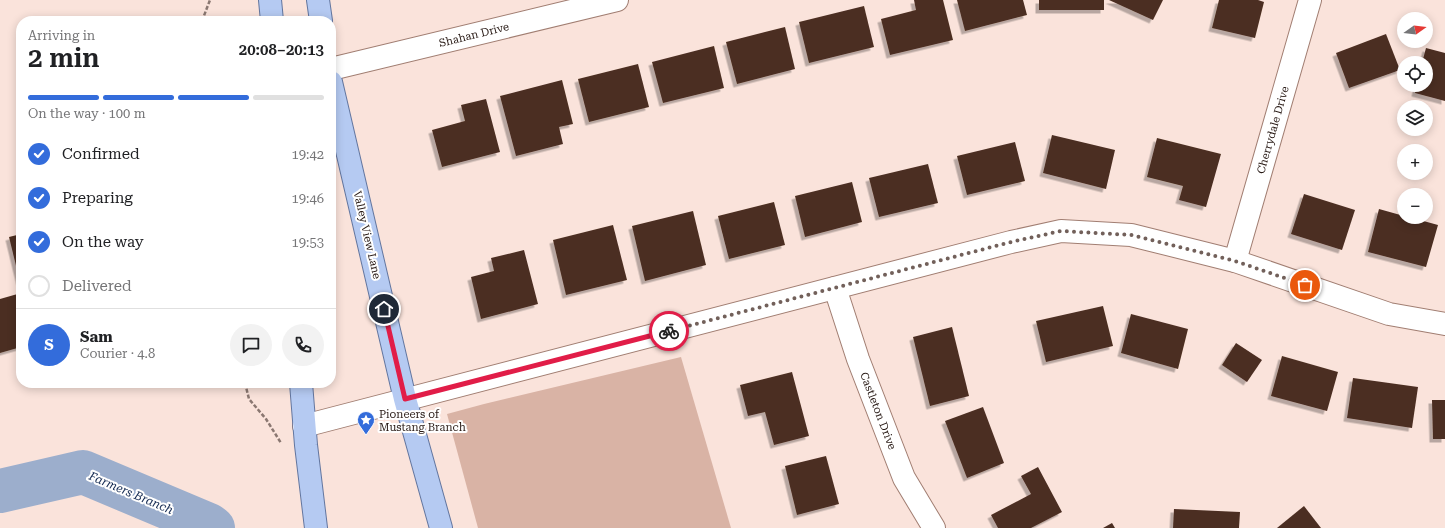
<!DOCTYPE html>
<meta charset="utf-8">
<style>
body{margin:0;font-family:"Roboto Serif",serif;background:#f2f2f2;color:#202124;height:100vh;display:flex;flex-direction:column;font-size:15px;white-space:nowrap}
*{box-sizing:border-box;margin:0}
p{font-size:13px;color:#757577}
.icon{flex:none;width:22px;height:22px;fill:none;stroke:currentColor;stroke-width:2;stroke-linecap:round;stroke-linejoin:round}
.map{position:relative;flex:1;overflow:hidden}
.drawer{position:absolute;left:16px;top:16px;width:320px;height:372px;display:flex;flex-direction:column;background:#fff;border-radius:16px;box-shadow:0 2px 10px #0003}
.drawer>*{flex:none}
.needle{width:26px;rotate:76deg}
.buttons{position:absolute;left:1397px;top:12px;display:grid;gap:8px}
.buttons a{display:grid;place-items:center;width:36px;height:36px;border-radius:50%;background:#fff;box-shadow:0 2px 10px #0003;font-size:20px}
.pin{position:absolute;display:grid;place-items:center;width:34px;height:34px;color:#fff;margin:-17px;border:2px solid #fff;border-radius:50%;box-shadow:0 1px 4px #0007}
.courier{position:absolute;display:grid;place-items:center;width:40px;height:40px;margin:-20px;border:3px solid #e11d48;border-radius:50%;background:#fff;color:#222;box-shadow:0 1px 5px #0007}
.overview em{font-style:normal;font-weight:600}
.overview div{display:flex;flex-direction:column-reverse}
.overview{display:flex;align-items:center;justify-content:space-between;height:68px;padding:0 12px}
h1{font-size:26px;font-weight:600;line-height:30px}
.bar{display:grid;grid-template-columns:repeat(4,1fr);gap:6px 4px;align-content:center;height:48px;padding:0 12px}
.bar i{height:5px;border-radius:3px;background:#e0e0e0}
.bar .active{background:#336cdb}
.bar p{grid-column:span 4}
.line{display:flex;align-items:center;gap:10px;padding:0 12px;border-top:1px solid #e0e0e0}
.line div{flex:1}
.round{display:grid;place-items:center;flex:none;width:42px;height:42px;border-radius:21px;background:#f2f2f2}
ol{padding:0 12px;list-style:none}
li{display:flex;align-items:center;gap:12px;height:44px}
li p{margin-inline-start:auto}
li .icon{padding:4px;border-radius:50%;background:#336cdb;color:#fff;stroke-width:4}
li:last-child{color:#757577}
li i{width:22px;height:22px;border:2px solid #e0e0e0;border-radius:50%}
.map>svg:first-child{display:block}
.green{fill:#d9b3a5}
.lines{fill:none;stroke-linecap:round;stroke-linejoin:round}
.river{stroke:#9caecc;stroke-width:44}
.building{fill:#4c2e22;filter:url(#shadow)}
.minor-casing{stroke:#a17e72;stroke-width:24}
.major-casing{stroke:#63769f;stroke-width:24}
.path{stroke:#8a7771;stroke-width:2.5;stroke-dasharray:4 2;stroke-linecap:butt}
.minor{stroke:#fff;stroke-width:22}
.major{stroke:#b5caf2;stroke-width:22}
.done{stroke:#72605a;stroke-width:4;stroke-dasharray:0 7.2}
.route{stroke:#e11d48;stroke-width:5}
.labels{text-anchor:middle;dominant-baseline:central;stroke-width:4;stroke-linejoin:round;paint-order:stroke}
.street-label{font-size:11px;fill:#281a15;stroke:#fff}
.poi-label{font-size:11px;fill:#281a15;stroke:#fff;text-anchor:start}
.water-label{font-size:12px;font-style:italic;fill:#132951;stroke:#fff}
</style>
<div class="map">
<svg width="1445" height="528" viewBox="0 0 1445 528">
<defs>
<filter id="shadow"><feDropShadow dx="-3.5" dy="3.5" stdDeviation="0" flood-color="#0004"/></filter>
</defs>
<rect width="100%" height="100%" fill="#fae3db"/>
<polygon class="green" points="681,357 731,528 478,528 447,414 484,404"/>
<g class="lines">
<polyline class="river" points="0,491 83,472 209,525 213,528"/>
</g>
<g class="building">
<polygon points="914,0 943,0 953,40 890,55 881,19 916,10"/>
<polygon points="957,0 1023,0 1027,15 965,31"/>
<rect x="1039" y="0" width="65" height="10"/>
<polygon points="1109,0 1163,0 1153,20"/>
<polygon points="1219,0 1258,0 1264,2 1255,38 1212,28"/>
<polygon points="864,6 874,47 809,63 799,22"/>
<polygon points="785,27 795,69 737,84 726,42"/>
<polygon points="1386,34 1400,70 1349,88 1336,53"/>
<polygon points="714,46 724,88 663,103 652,62"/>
<polygon points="1426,48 1445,53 1445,101 1415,93 1417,85 1426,85 1426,63 1422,63"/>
<polygon points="638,64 649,107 589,122 578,79"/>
<polygon points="562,80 573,124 559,127 563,144 516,156 500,96"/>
<polygon points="486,99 500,152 442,167 432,130 465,121 461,105"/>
<polygon points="1052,135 1115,150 1106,189 1043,173"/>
<polygon points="1157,138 1221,154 1206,207 1179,200 1183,186 1147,177"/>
<polygon points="1015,142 1025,181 967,195 957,156"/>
<polygon points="928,164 938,203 879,217 869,178"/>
<polygon points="852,182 862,222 805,237 795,196"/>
<polygon points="1304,194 1355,210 1342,250 1291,234"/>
<polygon points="774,202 785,245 729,259 718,216"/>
<polygon points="1379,209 1404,216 1404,217 1409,217 1438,225 1426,267 1368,252"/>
<polygon points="693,211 706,265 645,281 632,226"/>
<polygon points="613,225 627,280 566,295 553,240"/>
<polygon points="21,234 21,282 20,282 9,237"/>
<polygon points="524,250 538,304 481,319 471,277 494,271 491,258"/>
<polygon points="21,293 21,347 0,353 0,299"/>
<polygon points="1103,306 1113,346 1046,362 1036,321"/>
<polygon points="1131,314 1188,329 1178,369 1121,353"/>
<polygon points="952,327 969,396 930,406 913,337"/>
<polygon points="1236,343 1262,360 1247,382 1222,365"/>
<polygon points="1282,356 1338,372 1327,411 1271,396"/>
<polygon points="792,372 809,436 774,445 765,412 748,416 740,385"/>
<polygon points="1353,378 1418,387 1412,428 1347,418"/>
<polygon points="1432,400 1445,400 1445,439 1433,439"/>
<polygon points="983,407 1004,463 967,478 945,421"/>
<polygon points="826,456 839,504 797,515 785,466"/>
<polygon points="1038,467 1062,512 1031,528 998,528 991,515 1031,494 1021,476"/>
<polygon points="1304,506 1321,528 1277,528"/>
<polygon points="1174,509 1240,512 1239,528 1173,528"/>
<polygon points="1112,523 1115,528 1103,528"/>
</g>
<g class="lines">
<defs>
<g id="minor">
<polyline points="331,69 617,0"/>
<polyline points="1235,261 1310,0"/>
<polyline points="835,288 858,359 904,478 934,528"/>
<polyline points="304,426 1011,242 1061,231 1131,235 1235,261 1389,314 1445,324"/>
</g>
<g id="major">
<polyline points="270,0 272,21"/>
<polyline points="318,0 321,21"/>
<polyline points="331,82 405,399 441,528"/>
<polyline points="301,383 306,445 316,528"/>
</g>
</defs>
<use href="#minor" class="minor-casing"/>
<use href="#major" class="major-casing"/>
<g class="path">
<polyline points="202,21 210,0"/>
<polyline points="245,383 249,399 266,419 281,443"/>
</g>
<use href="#minor" class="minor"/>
<use href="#major" class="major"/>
</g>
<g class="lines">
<polyline class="done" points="669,331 1011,242 1061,231 1131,235 1235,261 1305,285"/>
<polyline class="route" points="384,309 405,399 669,331"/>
</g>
<defs>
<symbol id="sight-pin" viewBox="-11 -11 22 30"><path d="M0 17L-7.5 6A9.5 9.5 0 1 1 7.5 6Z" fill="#336cdb" stroke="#fff"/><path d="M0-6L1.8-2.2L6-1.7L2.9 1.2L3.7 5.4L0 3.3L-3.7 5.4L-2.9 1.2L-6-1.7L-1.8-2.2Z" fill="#fff"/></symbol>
</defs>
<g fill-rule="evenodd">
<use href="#sight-pin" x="356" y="410" width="20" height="27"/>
</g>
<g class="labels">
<g class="street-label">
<text transform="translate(474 35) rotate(-14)">Shahan Drive</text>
<text transform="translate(1273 130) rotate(-74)">Cherrydale Drive</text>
<text transform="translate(367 235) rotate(77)">Valley View Lane</text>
<text transform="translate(878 411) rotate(69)">Castleton Drive</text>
</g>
<g class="poi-label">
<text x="379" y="414">Pioneers of<tspan x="379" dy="13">Mustang Branch</tspan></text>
</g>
<g class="water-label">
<text transform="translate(131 493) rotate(23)">Farmers Branch</text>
</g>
</g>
</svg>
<div class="buttons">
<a><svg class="needle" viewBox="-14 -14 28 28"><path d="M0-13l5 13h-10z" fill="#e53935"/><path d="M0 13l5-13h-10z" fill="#757577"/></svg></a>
<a><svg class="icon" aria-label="locate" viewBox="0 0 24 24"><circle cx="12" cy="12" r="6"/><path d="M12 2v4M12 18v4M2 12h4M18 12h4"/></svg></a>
<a><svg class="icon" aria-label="layers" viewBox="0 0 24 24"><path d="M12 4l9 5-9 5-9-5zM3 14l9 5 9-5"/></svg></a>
<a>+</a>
<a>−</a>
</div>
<div class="pin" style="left:1305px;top:285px;background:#ea580c"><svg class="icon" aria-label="bag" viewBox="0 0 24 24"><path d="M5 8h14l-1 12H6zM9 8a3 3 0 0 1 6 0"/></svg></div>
<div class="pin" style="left:384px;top:309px;background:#1f2937"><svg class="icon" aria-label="home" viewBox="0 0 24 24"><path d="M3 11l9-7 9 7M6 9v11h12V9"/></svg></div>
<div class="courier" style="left:669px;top:331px"><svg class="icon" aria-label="bike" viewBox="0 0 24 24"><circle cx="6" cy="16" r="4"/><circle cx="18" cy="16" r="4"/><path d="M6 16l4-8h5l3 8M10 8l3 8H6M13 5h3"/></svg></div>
<section class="drawer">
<div class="overview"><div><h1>2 min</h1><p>Arriving in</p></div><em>20:08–20:13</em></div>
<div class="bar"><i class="active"></i><i class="active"></i><i class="active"></i><i></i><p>On the way · 100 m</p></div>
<ol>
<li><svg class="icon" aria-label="check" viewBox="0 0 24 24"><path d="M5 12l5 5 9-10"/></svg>Confirmed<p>19:42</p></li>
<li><svg class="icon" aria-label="check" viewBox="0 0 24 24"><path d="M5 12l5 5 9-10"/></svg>Preparing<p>19:46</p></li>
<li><svg class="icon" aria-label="check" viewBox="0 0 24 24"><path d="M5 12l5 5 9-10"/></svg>On the way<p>19:53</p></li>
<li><i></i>Delivered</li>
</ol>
<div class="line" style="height:72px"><b class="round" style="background:#336cdb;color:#fff">S</b><div><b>Sam</b><p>Courier · 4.8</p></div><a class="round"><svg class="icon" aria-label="chat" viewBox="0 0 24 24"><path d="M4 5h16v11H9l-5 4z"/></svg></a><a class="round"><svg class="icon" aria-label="phone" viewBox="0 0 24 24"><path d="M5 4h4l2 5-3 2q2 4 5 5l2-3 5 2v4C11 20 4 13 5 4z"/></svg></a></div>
</section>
</div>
